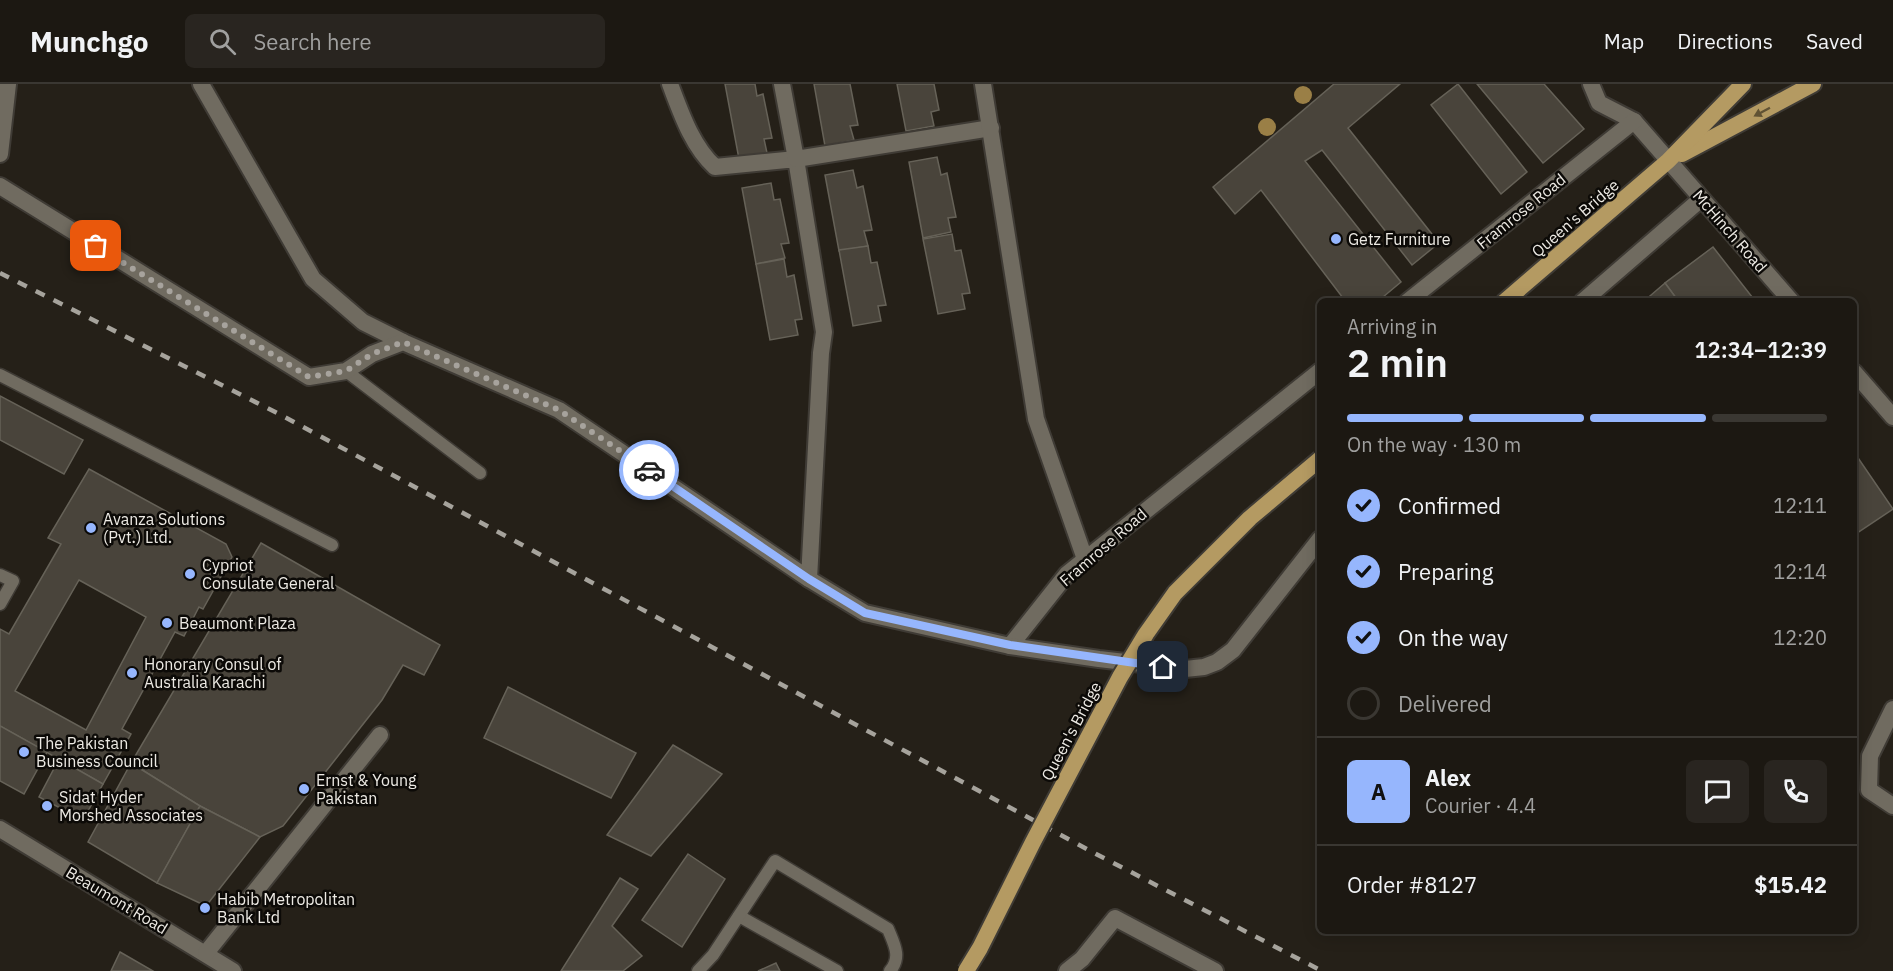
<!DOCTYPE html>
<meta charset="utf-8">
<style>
body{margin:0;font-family:"IBM Plex Sans",sans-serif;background:#292520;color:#f1f3f6;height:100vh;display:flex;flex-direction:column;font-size:22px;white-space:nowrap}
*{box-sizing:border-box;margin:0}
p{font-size:20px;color:#a0a09f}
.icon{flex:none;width:33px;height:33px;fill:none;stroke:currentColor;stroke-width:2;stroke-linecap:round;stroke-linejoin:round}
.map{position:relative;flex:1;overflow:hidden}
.sheet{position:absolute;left:1317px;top:214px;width:540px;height:636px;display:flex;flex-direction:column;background:#1c1812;border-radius:9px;box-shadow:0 3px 15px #0003,0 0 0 2px #3a3732}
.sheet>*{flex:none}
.pin{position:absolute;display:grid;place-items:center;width:51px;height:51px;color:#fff;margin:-26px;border-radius:12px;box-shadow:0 3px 9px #0006}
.courier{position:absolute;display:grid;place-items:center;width:60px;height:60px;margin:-30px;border:4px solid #96b6fd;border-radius:50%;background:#fff;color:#222;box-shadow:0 2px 8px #0007}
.headline em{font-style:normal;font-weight:600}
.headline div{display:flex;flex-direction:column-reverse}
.headline{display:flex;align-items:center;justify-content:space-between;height:102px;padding:0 30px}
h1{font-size:39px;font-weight:600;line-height:45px}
.bar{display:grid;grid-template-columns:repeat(4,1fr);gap:9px 6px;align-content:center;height:72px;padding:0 30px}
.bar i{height:8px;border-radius:4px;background:#3a3732}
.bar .selected{background:#96b6fd}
.bar p{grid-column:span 4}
.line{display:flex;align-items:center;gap:15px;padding:0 30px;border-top:2px solid #3a3732}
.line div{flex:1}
.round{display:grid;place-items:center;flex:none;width:63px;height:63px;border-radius:9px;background:#292520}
ol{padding:0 30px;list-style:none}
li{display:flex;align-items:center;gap:18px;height:66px}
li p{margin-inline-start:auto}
li .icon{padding:6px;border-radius:50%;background:#96b6fd;color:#111;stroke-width:4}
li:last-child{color:#a0a09f}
li i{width:33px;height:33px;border:3px solid #3a3732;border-radius:50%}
header{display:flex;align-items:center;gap:36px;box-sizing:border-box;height:84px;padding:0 30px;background:#1c1812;border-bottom:2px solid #3a3732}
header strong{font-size:28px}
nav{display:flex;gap:33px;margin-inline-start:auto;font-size:21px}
.search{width:420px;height:54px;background:#292520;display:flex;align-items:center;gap:15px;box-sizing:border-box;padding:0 21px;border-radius:9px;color:#a0a09f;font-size:22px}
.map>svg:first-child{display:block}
.building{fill:#49443b;stroke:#666258;stroke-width:1.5;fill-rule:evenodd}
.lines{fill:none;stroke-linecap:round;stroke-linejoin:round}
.service-casing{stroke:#3f3b35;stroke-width:15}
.minor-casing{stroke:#3f3b35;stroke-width:20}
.trunk-casing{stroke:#3f3b35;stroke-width:20}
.service{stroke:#706b60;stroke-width:12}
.minor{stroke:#706b60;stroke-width:16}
.trunk{stroke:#b49a62;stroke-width:16}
.rail{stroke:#a6a39c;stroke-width:4.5;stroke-dasharray:10 10;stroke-linecap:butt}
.trunk-bridge-casing{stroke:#3f3b35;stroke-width:20;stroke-linecap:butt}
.trunk-bridge{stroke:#b49a62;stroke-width:16}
.tree{fill:#9a7f46}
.oneway{fill:#605234}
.done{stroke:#a7a39d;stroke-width:6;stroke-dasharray:0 10.8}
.route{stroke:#96b6fd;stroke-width:8}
.poi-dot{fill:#96b6fd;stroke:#0c0a07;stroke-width:2}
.labels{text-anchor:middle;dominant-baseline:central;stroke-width:5;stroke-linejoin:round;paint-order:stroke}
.street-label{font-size:16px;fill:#edeae4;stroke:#0c0a07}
.poi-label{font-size:16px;fill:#edeae4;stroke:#0c0a07;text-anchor:start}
</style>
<header>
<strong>Munchgo</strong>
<div class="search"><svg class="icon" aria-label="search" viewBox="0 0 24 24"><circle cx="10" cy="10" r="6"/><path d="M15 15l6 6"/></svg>Search here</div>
<nav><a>Map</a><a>Directions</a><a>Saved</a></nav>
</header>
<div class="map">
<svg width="1893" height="887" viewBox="0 0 1893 887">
<rect width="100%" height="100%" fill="#252018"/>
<g class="building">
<polygon points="725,0 755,0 757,12 763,10 772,54 764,55 767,69 739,75"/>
<polygon points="814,0 850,0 858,41 850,42 854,56 825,62"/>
<polygon points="897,0 934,0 939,26 931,28 934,42 906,47"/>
<polygon points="1334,0 1400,0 1348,44 1439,159 1412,181 1322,66 1305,77 1401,198 1377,218 1346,218 1261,106 1235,130 1213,103"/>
<polygon points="1458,0 1527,88 1501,110 1431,21"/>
<polygon points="1477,0 1544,0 1584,45 1543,79"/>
<polygon points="937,73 941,91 947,89 956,133 948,134 951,148 923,154 909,78"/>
<polygon points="853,86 857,104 863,102 872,146 864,147 868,162 839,167 825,91"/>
<polygon points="771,99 774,116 780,115 789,159 781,160 785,174 756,180 742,104"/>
<polygon points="952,150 955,167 961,166 970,209 962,210 965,225 938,230 923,155"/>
<polygon points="868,162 871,179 877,178 886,221 878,222 881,237 853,242 839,166"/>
<polygon points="1713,163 1756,218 1679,218 1665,199"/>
<polygon points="784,175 787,193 794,191 802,235 795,236 798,251 770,256 756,180"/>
<polygon points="1665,199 1679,218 1643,218"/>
<polygon points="0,312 83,356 64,390 0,356"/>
<polygon points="1854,368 1893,425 1854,451"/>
<path d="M89 385 226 460 232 473 203 525 199 523 184 552 175 548 122 645 131 650 103 700 0 642V545L9 550 61 460 48 454ZM79 496 146 533 86 646 15 607Z"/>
<polygon points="261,459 440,561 424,591 403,581 382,616 283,742 260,753 200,722 131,679"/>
<polygon points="508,603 636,669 611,714 484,654"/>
<polygon points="0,642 47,668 24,710 0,697"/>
<polygon points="673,661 722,690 651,772 607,751"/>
<polygon points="59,675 103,700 83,736 39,713"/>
<polygon points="131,679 200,722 157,799 88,758"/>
<polygon points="200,722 260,753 206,822 157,799"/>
<polygon points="688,770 725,795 682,863 642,836"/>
<polygon points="620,794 638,805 612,842 642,872 623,887 561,887"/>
<polygon points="120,868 153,887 111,887"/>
<polygon points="776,879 780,887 758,887"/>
</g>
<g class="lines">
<defs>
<g id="service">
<polyline points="346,287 480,389"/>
<polyline points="0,291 332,461"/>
<polyline points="0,491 13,497 0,520"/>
<polyline points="739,832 837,887"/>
<path d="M698 887 713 871 775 777 888 845C894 860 902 873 890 887"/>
</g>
<g id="minor">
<polyline points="201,0 313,195 363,238 403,258"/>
<path d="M670 0C681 29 692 62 715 83L796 75 824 248 821 269 809 495"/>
<polyline points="782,0 796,75 991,44"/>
<polyline points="983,0 1036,335 1085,475"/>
<polyline points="1591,0 1599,19 1634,37 1792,218"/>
<polyline points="0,70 8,0"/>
<polyline points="0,102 309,293 346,287 372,270 403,258 559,326 809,495 865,529 1010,562 1067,490 1320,287"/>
<polyline points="1407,218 1634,37"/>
<polyline points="1582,218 1701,115"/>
<polyline points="1854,288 1893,333"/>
<polyline points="1010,562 1099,575 1185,585 1204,583 1217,578 1233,566 1320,455"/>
<polyline points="1893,625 1870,672 1869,706 1893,722"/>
<polyline points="0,745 233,887"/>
<polyline points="206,869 380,651"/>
<polyline points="1067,887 1082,875 1115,834 1215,887"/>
</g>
<g id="trunk">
<polyline points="1682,70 1813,0"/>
<polyline points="1504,218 1668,77 1743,0"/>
</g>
</defs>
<use href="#service" class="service-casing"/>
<use href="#minor" class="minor-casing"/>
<use href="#trunk" class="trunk-casing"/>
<use href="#service" class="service"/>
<use href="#minor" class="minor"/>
<use href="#trunk" class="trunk"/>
<polyline class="rail" points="0,189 281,331 1098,771 1322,887"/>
<defs>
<polyline id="trunk-bridge" points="966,887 980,864 1033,758 1120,593 1146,550 1175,509 1250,434 1320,375"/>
</defs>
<use href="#trunk-bridge" class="trunk-bridge-casing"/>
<use href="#trunk-bridge" class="trunk-bridge"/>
</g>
<g class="tree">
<circle cx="1303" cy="11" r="9"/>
<circle cx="1267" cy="43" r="9"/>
</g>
<defs><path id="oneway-solid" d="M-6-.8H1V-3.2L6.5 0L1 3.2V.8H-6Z" transform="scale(1.5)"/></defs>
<use class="oneway" href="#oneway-solid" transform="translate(1762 28) rotate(152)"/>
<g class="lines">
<polyline class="done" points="96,162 309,293 346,287 372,270 403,258 559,326 649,386"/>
<polyline class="route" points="649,386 809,495 865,529 1010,561 1163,583"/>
</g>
<g class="poi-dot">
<circle cx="1336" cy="155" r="6"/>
<circle cx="91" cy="444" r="6"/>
<circle cx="190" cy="490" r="6"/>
<circle cx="167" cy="539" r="6"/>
<circle cx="132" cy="589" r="6"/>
<circle cx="24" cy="668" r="6"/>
<circle cx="304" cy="705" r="6"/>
<circle cx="47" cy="722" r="6"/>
<circle cx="205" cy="824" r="6"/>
</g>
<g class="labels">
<g class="street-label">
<text transform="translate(1521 127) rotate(-39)">Framrose Road</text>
<text transform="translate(1575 134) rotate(-41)">Queen's Bridge</text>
<text transform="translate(1730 147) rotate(49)">McHinch Road</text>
<text transform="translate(1103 463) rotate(-41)">Framrose Road</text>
<text transform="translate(1071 647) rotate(-62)">Queen's Bridge</text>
<text transform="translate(117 816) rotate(31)">Beaumont Road</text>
</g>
<g class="poi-label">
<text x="1348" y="155">Getz Furniture</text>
<text x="103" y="435">Avanza Solutions<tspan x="103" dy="18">(Pvt.) Ltd.</tspan></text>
<text x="202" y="481">Cypriot<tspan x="202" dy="18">Consulate General</tspan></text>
<text x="179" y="539">Beaumont Plaza</text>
<text x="144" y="580">Honorary Consul of<tspan x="144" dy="18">Australia Karachi</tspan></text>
<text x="36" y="659">The Pakistan<tspan x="36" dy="18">Business Council</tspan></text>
<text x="316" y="696">Ernst &amp; Young<tspan x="316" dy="18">Pakistan</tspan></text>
<text x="59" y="713">Sidat Hyder<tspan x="59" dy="18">Morshed Associates</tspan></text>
<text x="217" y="815">Habib Metropolitan<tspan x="217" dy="18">Bank Ltd</tspan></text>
</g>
</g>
</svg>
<div class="pin" style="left:96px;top:162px;background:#ea580c"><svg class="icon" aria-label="bag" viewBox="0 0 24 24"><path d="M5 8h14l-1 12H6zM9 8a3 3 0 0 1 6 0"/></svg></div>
<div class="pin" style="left:1163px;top:583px;background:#1f2937"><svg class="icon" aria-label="home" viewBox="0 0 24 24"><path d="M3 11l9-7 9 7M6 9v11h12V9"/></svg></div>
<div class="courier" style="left:649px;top:386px"><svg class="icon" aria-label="car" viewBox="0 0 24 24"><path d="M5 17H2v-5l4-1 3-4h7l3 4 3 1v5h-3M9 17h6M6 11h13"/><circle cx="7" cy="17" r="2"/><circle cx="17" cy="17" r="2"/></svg></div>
<section class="sheet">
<div class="headline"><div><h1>2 min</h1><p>Arriving in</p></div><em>12:34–12:39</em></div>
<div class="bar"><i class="selected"></i><i class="selected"></i><i class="selected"></i><i></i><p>On the way · 130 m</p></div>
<ol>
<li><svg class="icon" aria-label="check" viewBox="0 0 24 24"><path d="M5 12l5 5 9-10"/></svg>Confirmed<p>12:11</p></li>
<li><svg class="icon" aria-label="check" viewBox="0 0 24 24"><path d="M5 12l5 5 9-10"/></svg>Preparing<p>12:14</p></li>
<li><svg class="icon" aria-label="check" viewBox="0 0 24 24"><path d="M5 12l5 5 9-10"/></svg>On the way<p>12:20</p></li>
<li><i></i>Delivered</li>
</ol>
<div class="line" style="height:108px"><b class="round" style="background:#96b6fd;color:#111">A</b><div><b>Alex</b><p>Courier · 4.4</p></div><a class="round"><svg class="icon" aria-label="chat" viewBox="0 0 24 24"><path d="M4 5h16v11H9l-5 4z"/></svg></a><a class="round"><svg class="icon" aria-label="phone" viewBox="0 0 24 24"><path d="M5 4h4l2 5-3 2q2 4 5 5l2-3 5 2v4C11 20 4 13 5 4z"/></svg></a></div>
<div class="line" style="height:78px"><div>Order #8127</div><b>$15.42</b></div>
</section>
</div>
